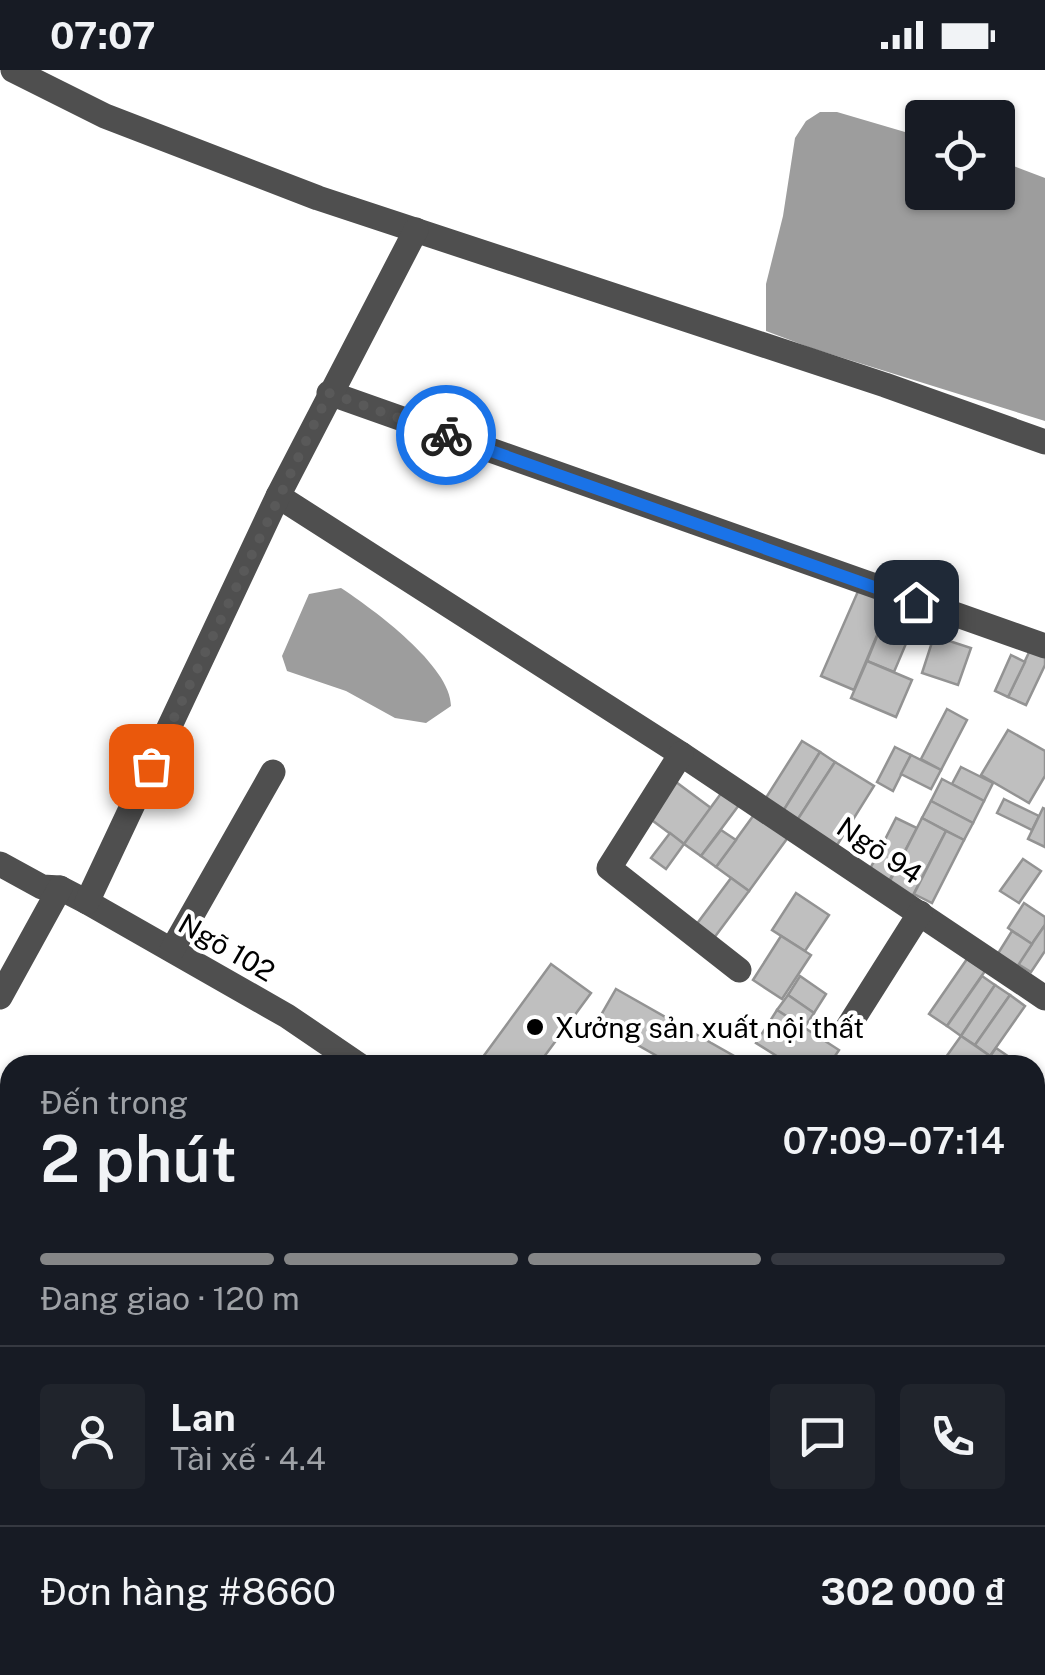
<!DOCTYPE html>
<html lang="vi">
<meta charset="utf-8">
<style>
body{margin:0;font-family:"Public Sans",sans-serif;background:#20242c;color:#f1f3f6;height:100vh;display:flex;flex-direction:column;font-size:38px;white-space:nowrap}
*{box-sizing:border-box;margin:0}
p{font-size:32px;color:#9ea1a6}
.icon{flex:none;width:55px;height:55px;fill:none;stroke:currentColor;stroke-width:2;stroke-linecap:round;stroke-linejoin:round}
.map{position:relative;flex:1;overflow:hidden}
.side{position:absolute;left:0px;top:985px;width:1045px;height:620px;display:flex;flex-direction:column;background:#171b24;border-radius:30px 30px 0 0;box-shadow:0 2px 8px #0004}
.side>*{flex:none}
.buttons{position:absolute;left:905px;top:30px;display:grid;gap:20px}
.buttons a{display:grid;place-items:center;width:110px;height:110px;border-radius:10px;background:#171b24;box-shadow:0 2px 8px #0004;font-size:50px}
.pin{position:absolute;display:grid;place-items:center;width:85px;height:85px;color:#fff;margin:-42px;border-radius:20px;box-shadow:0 5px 15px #0006}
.courier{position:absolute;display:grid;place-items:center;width:100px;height:100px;margin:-50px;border:8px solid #1a73e8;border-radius:50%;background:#fff;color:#222;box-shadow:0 2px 12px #0007}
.headline em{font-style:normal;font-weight:600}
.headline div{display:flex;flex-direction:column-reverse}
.headline{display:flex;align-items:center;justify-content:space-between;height:170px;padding:0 40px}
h1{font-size:65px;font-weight:600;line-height:75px}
.bar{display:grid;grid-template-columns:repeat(4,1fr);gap:15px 10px;align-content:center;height:120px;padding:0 40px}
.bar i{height:12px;border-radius:8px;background:#363941}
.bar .selected{background:#858687}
.bar p{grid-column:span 4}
.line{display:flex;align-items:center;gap:25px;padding:0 40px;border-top:2px solid #363941}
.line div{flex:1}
.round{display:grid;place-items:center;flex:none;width:105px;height:105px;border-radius:10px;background:#20242c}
.status{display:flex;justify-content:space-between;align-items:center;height:70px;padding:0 50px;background:#171b24;direction:ltr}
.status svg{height:28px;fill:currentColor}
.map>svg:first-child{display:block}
.green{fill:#d6d6d6}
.water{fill:#9d9d9d}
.building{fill:#bfbfbf;stroke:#939393;stroke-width:2.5}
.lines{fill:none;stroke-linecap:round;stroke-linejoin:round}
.minor{stroke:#4f4f4f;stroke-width:25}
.done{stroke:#595959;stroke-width:10;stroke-dasharray:0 18}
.route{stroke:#1a73e8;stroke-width:12}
.poi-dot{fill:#000;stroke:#fff;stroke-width:4}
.labels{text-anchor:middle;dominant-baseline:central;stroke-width:8;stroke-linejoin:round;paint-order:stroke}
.street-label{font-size:28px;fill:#000;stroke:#fff}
.poi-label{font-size:28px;fill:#000;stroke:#fff;text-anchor:start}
</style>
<div class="status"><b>07:07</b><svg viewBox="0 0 49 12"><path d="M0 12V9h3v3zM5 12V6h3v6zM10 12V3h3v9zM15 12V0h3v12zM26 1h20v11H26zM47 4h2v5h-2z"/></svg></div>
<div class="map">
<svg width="1045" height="1605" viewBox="0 0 1045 1605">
<rect width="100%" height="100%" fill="#fff"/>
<polygon class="green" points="0,1440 10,1450 10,1595 102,1595 90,1605 0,1605"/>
<g class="water">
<polygon points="820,42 837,42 922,67 922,122 998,122 998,90 1045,108 1045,351 811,278 766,261 766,214 783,146 795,68 806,51"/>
<path d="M341 518C373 539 451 596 451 636L426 653 395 648 346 621 287 601 282 586 309 524Z"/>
</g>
<g class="building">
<polygon points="859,519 891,532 854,620 821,606"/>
<polygon points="891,532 919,543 894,602 867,591"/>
<polygon points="934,566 971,578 958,615 922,603"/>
<polygon points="1032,576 1045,583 1045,595 1026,635 1008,627"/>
<polygon points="1011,585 1025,592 1008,627 995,621"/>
<polygon points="867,591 912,610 896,647 851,628"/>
<polygon points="947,639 967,650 941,700 921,689"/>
<polygon points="1008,660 1045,681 1045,706 1029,733 981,705"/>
<polygon points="802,671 820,682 780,746 762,734"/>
<polygon points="895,677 911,685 893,721 877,712"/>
<polygon points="820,682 835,692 794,755 780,746"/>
<polygon points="911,685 941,700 931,719 901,704"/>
<polygon points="835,692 874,716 834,780 794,755"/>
<polygon points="961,697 993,713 984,731 952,714"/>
<polygon points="942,709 984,731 973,753 931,731"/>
<polygon points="676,712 711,738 684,774 649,748"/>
<polygon points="725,718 742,731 701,786 684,774"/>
<polygon points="1004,729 1039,746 1032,760 997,743"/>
<polygon points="931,731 973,753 964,770 922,748"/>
<polygon points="1043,738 1045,739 1045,777 1028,769"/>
<polygon points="756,742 789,766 749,821 716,797"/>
<polygon points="896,748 917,758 889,811 869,801"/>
<polygon points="922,748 946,761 911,829 887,817"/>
<polygon points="721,760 736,770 716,797 701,786"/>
<polygon points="946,761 964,770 932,833 914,824"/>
<polygon points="670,763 684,774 666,799 651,788"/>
<polygon points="1023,789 1041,801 1019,833 1000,821"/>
<polygon points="731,808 749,821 714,868 696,855"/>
<polygon points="796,823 829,845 805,881 772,860"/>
<polygon points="1024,833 1045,847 1045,855 1032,874 1008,858"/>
<polygon points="1045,855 1045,881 1031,902 1018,894"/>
<polygon points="1012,861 1032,874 1013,903 994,890"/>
<polygon points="781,866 811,885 782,929 753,910"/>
<polygon points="967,889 985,901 947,956 929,944"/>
<polygon points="551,894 591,923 538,995 486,995 480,991"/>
<polygon points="800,906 826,924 814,943 788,925"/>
<polygon points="982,906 995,915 961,966 947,956"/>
<polygon points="995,915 1010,925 975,975 961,966"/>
<polygon points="616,919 750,995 673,995 597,952"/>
<polygon points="788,925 814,943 804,958 777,940"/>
<polygon points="1010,925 1025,936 990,986 975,975"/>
<polygon points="777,940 839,980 829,995 791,995 756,973"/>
<polygon points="961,966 990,986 984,995 941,994"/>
<polygon points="996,978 1021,995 984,995"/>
<polygon points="1039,1450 1045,1457 1045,1480 1035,1490 1035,1454"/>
<polygon points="1045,1480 1045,1514 1042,1517 1035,1510 1035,1490"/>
<polygon points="694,1595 727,1595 716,1605 696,1605 690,1599"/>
<polygon points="727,1595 754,1595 744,1605 716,1605"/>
</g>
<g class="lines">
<g class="minor">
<polyline points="13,0 105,46 318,128 885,315 1045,372"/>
<polyline points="329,323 1045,576"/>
<polyline points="278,426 681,684 1045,928"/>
<polyline points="681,684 609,798 739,900"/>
<polyline points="0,794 42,817 60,818 87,832 287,946 359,995"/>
<polyline points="87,832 278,426 416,160"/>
<polyline points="172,880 273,702"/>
<polyline points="0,927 60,818"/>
<polyline points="848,957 920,843"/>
<polyline points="1035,1223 1045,1231"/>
<polyline points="1035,1318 1045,1306"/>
<polyline points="1035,1372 1045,1382"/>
<polyline points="1035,1568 1045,1577"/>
<polyline points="183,1595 191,1605"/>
<polyline points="585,1595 594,1605"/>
<polyline points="798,1595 807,1605"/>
<polyline points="914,1595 924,1605"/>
<polyline points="537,1605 548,1595"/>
<polyline points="959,1605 971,1595"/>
</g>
</g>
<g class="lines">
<polyline class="done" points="151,696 329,323 446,365"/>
<polyline class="route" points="446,365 916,532"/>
</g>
<circle class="poi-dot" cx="535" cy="957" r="10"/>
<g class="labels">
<g class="street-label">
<text transform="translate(880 780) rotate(34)">Ngõ 94</text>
<text transform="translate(227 877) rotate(30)">Ngõ 102</text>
</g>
<g class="poi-label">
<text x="555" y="957">Xưởng sản xuất nội thất</text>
</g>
</g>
</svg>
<div class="buttons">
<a><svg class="icon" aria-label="locate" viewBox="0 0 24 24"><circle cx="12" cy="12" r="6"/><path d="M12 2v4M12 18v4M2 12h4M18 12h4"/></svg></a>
</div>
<div class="pin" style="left:151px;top:696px;background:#ea580c"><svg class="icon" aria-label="bag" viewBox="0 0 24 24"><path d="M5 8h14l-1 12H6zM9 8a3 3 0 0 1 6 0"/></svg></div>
<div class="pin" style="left:916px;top:532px;background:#1f2937"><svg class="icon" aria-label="home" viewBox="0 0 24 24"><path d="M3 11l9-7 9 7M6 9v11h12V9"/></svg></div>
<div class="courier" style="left:446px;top:365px"><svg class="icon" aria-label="bike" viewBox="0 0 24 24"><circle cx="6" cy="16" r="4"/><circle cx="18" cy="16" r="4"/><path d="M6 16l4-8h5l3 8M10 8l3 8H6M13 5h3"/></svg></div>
<section class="side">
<div class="headline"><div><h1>2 phút</h1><p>Đến trong</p></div><em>07:09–07:14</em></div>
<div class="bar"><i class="selected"></i><i class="selected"></i><i class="selected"></i><i></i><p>Đang giao · 120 m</p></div>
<div class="line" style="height:180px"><a class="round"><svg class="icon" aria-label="person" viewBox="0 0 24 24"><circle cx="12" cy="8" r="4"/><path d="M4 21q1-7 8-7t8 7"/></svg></a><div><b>Lan</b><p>Tài xế · 4.4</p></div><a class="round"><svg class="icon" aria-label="chat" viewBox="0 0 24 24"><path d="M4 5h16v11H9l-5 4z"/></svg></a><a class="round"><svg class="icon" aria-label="phone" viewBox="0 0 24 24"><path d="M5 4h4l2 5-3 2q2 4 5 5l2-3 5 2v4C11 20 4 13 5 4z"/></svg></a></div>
<div class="line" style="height:130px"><div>Đơn hàng #8660</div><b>302 000 ₫</b></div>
</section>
</div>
